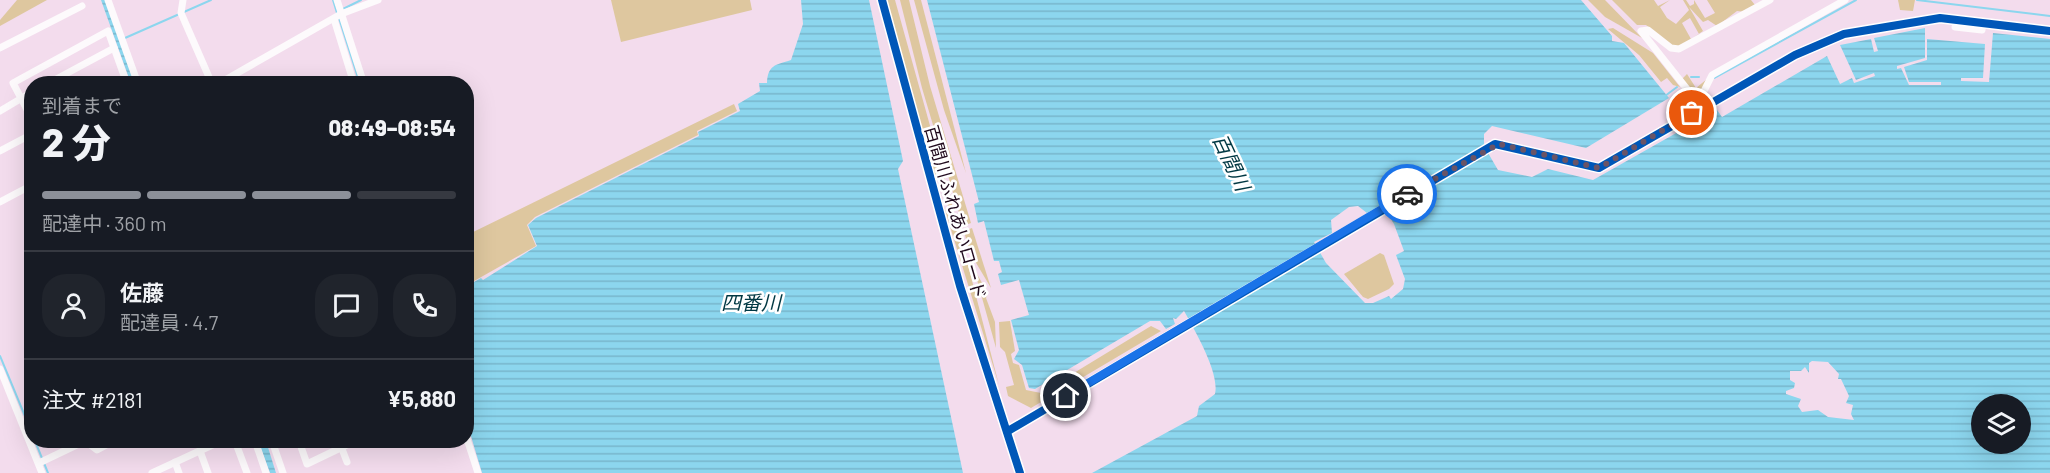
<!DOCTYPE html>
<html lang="ja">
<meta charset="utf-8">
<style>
body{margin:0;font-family:Barlow,"Noto Sans JP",sans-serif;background:#20242c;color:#f1f3f6;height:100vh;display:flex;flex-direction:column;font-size:22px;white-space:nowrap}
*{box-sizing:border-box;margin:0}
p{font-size:20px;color:#9ea1a6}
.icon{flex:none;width:33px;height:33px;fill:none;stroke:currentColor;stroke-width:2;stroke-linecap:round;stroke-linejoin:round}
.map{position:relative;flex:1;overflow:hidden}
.side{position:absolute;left:24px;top:76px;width:450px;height:372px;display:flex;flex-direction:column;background:#171b24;border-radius:24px;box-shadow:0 6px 24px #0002}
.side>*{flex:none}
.fabs{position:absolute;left:1971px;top:394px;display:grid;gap:12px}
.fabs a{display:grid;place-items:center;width:60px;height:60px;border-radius:50%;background:#171b24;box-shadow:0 6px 24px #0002;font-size:30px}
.pin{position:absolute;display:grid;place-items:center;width:51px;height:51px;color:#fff;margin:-26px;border:3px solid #fff;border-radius:50%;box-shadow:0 2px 6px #0007}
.courier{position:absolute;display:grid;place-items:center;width:60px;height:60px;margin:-30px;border:4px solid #1a73e8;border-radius:50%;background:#fff;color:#222;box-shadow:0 2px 8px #0007}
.summary em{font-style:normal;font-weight:800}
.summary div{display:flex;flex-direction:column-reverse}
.summary{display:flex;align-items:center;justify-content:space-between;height:102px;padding:0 18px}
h1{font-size:39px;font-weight:800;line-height:45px}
.bar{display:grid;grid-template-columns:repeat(4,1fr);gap:9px 6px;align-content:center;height:72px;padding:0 18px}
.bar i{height:8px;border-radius:4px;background:#363941}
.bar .selected{background:#8c9099}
.bar p{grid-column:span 4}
.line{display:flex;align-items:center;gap:15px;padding:0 18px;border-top:2px solid #363941}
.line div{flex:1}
.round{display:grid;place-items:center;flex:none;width:63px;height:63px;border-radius:24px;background:#20242c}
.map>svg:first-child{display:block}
.grass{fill:#dec79f;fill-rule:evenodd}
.water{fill:url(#water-rules);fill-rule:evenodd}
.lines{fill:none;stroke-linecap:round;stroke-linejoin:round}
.stream{stroke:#8cd6ee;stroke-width:2}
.minor{stroke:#fdfafc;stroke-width:7}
.tertiary{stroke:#fdfafc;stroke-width:8}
.cycleway-casing{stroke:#fff;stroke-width:11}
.cycleway{stroke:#0057b8;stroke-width:8}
.done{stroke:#6a5466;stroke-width:6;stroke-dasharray:0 10.8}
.route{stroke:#1a73e8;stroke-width:8}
.labels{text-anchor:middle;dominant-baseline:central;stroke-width:5;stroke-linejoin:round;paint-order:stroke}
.street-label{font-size:18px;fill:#210a1d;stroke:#fff}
.water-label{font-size:20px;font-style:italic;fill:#003843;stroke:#fff}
</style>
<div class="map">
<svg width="2050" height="473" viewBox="0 0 2050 473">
<defs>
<pattern id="water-rules" width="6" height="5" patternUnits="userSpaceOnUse" patternTransform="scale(1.5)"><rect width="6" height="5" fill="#8cd6ee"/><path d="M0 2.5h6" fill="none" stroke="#78b6cc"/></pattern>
</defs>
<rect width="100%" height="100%" fill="#f3dced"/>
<g class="grass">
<polygon points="17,0 47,0 0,26 0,20"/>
<polygon points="611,0 750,0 752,10 621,42"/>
<polygon points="884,0 895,0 956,219 947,204 938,176 935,176"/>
<polygon points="900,0 909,0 930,86 971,223 963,226 922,88"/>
<polygon points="914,0 921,0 966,173 944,110"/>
<polygon points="1588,0 1605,0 1642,38 1605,17"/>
<path d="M1612 0H1654L1658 6 1670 0 1660 7 1667 18 1676 24 1689 10 1683 0H1686L1690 6 1694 4V0L1705 18 1715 13 1707 0H1751L1755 5 1745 12 1737 11 1717 26 1708 20 1703 22 1689 7 1703 31 1678 48 1673 47 1646 25H1637ZM1690 18 1699 34 1691 39 1682 23Z"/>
<polygon points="1898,0 1915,0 1913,11 1900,10"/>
<polygon points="1613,28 1653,53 1680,87 1673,85 1667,78 1661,82 1639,55 1608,29"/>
<polygon points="1687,74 1696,88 1707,79 1700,94 1693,93 1682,79"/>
<polygon points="734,104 737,111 697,131 698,135 535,217 527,225 536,246 467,285 467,235"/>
<polygon points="944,207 960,234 999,385"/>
<polygon points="972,228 991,288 969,251 964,231"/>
<polygon points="1380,253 1384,255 1394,284 1389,289 1368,299 1363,297 1344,274"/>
<polygon points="974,269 988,293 986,298 995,322 996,348"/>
<polygon points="1010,321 1015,351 1011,354 1013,363 1019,365 1026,390 1041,393 1151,326 1161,331 1031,408 1008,396 1006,387 1014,385 1005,352 1000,347 999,322"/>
</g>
<g class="water">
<polygon points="101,0 107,0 136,84 131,84"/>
<path d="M801 0H869L903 161 898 169 963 473H482L467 423V286L481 278 483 280 537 246 528 225 536 218 699 136 698 132 740 111 738 104 760 91 759 83H767C768 65 775 65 791 60L803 24Z"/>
<path d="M927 0H1581L1612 36V41L1624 43 1669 98 1586 148 1492 126 1484 134V146L1498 170 1532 177 1548 169 1593 180 1717 110 1722 117 1827 56 1840 84 1852 78 1854 83 1875 76 1874 73 1856 80 1840 45 1871 39 1874 52 1878 51 1874 38 1925 28V58L1897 66V69L1901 68 1909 85H1941V82H1909L1904 67 1927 60V39L1985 44 1983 78H1961V81L1989 82 1993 33 2050 39V473H1092L1197 416 1199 406 1215 394C1220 373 1194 329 1184 311L1176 319 1173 318 1175 324 1166 329 1160 321H1150L1035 389 1029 388 1022 365 1014 359 1019 350 1011 320 1029 315 1019 280 1001 285 998 274 1002 272 999 261H994L984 221 978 223 974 204 979 202ZM1382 205 1394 224 1404 251 1396 255 1405 279 1403 289 1391 299 1389 296 1373 303H1365L1326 263 1314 242 1332 233 1331 220 1349 207 1358 206 1367 213ZM1812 361 1828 362 1839 374 1838 379H1841L1849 396 1846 403 1853 405 1851 414 1854 420 1828 417 1818 410 1802 412 1798 406 1801 399 1786 394V391L1794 388 1795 383 1790 380V371H1801L1805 367 1809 373V363ZM1982 405H2020V444H1982Z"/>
<polygon points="258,441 266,441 276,473 270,473"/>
</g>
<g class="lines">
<g class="stream">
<polyline points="333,0 337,13"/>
<polyline points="1917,0 2050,16"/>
<polyline points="343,9 361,0"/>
<polyline points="339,18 360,84"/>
<polyline points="125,38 211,0"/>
<polyline points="1691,77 1699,77"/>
<polyline points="1714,78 1856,0"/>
<polyline points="1665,96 1677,87"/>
<polyline points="0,356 32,433"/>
<polyline points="35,441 48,473"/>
</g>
<g class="minor">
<polyline points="108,0 138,84"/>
<polyline points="183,0 181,13 212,84"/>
<polyline points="337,0 364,84"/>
<polyline points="334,19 354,84"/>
<polyline points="1955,27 1982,30 1983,23"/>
<polyline points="0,48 82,6"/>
<polyline points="47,84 114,48"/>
<polyline points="218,84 341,14 378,0"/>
<polyline points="1702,108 1641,31 1648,30 1671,48 1679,49 1770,0"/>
<polyline points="1702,108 1702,95 1712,75 1845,0"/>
<polyline points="0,111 32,92"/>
<polyline points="32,119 13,83 108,31 127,84"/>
<polyline points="1489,147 1503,144 1599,168 1795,55 1844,34 1940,18 2050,31"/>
<polyline points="0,151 32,134"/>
<polyline points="0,202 32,185"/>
<polyline points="1190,322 1319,248"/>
<polyline points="0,369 42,473"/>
<polyline points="466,436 478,473"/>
<polyline points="85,441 97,450 114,441"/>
<polyline points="235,441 247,473"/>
<polyline points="255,441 266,473"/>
<polyline points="272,441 283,473"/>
<polyline points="299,441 307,464 355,441"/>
<polyline points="339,441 347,462"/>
<polyline points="200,451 208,473"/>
<polyline points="175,462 179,473"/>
<polyline points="39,463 85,441"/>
<polyline points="152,473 221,441"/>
</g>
<g class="tertiary">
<polyline points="882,0 960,286 1020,473"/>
<polyline points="1319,248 1489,147"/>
<polyline points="1008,431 1190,322"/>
</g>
<defs>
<g id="cycleway">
<polyline points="882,0 960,286 1020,473"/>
<polyline points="1008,431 1495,144 1599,168 1795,55 1844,34 1940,18 2050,31"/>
</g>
</defs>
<use href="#cycleway" class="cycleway-casing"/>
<use href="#cycleway" class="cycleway"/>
</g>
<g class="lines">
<polyline class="done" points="1407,194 1499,144 1599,168 1692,113"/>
<polyline class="route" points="1066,396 1407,194"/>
</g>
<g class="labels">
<g class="street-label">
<text transform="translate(956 212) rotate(74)">百間川ふれあいロード</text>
</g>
<g class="water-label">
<text transform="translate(1232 162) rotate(65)">百間川</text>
<text x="751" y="302">四番川</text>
</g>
</g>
</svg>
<div class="fabs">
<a><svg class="icon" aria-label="layers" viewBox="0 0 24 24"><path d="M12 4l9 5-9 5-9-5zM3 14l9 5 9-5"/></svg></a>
</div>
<div class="pin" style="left:1692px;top:113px;background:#ea580c"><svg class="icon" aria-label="bag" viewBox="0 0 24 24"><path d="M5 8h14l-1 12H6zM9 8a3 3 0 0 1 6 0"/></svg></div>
<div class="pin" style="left:1066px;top:396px;background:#1f2937"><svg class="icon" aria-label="home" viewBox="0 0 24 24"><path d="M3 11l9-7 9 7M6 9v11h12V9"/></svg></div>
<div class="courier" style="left:1407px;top:194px"><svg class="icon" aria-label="car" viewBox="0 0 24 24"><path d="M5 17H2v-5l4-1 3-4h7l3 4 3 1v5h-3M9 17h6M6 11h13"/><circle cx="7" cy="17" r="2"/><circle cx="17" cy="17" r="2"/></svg></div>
<section class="side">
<div class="summary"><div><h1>2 分</h1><p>到着まで</p></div><em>08:49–08:54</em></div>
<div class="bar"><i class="selected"></i><i class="selected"></i><i class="selected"></i><i></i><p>配達中 · 360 m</p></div>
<div class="line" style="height:108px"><a class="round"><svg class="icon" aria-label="person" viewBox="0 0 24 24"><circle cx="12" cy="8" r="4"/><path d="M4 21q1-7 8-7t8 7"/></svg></a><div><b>佐藤</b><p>配達員 · 4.7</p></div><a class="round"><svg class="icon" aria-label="chat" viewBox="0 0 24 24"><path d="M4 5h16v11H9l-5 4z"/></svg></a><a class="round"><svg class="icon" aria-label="phone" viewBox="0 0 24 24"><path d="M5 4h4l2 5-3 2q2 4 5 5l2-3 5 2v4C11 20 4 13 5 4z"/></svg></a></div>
<div class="line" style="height:78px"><div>注文 #2181</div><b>¥5,880</b></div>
</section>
</div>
